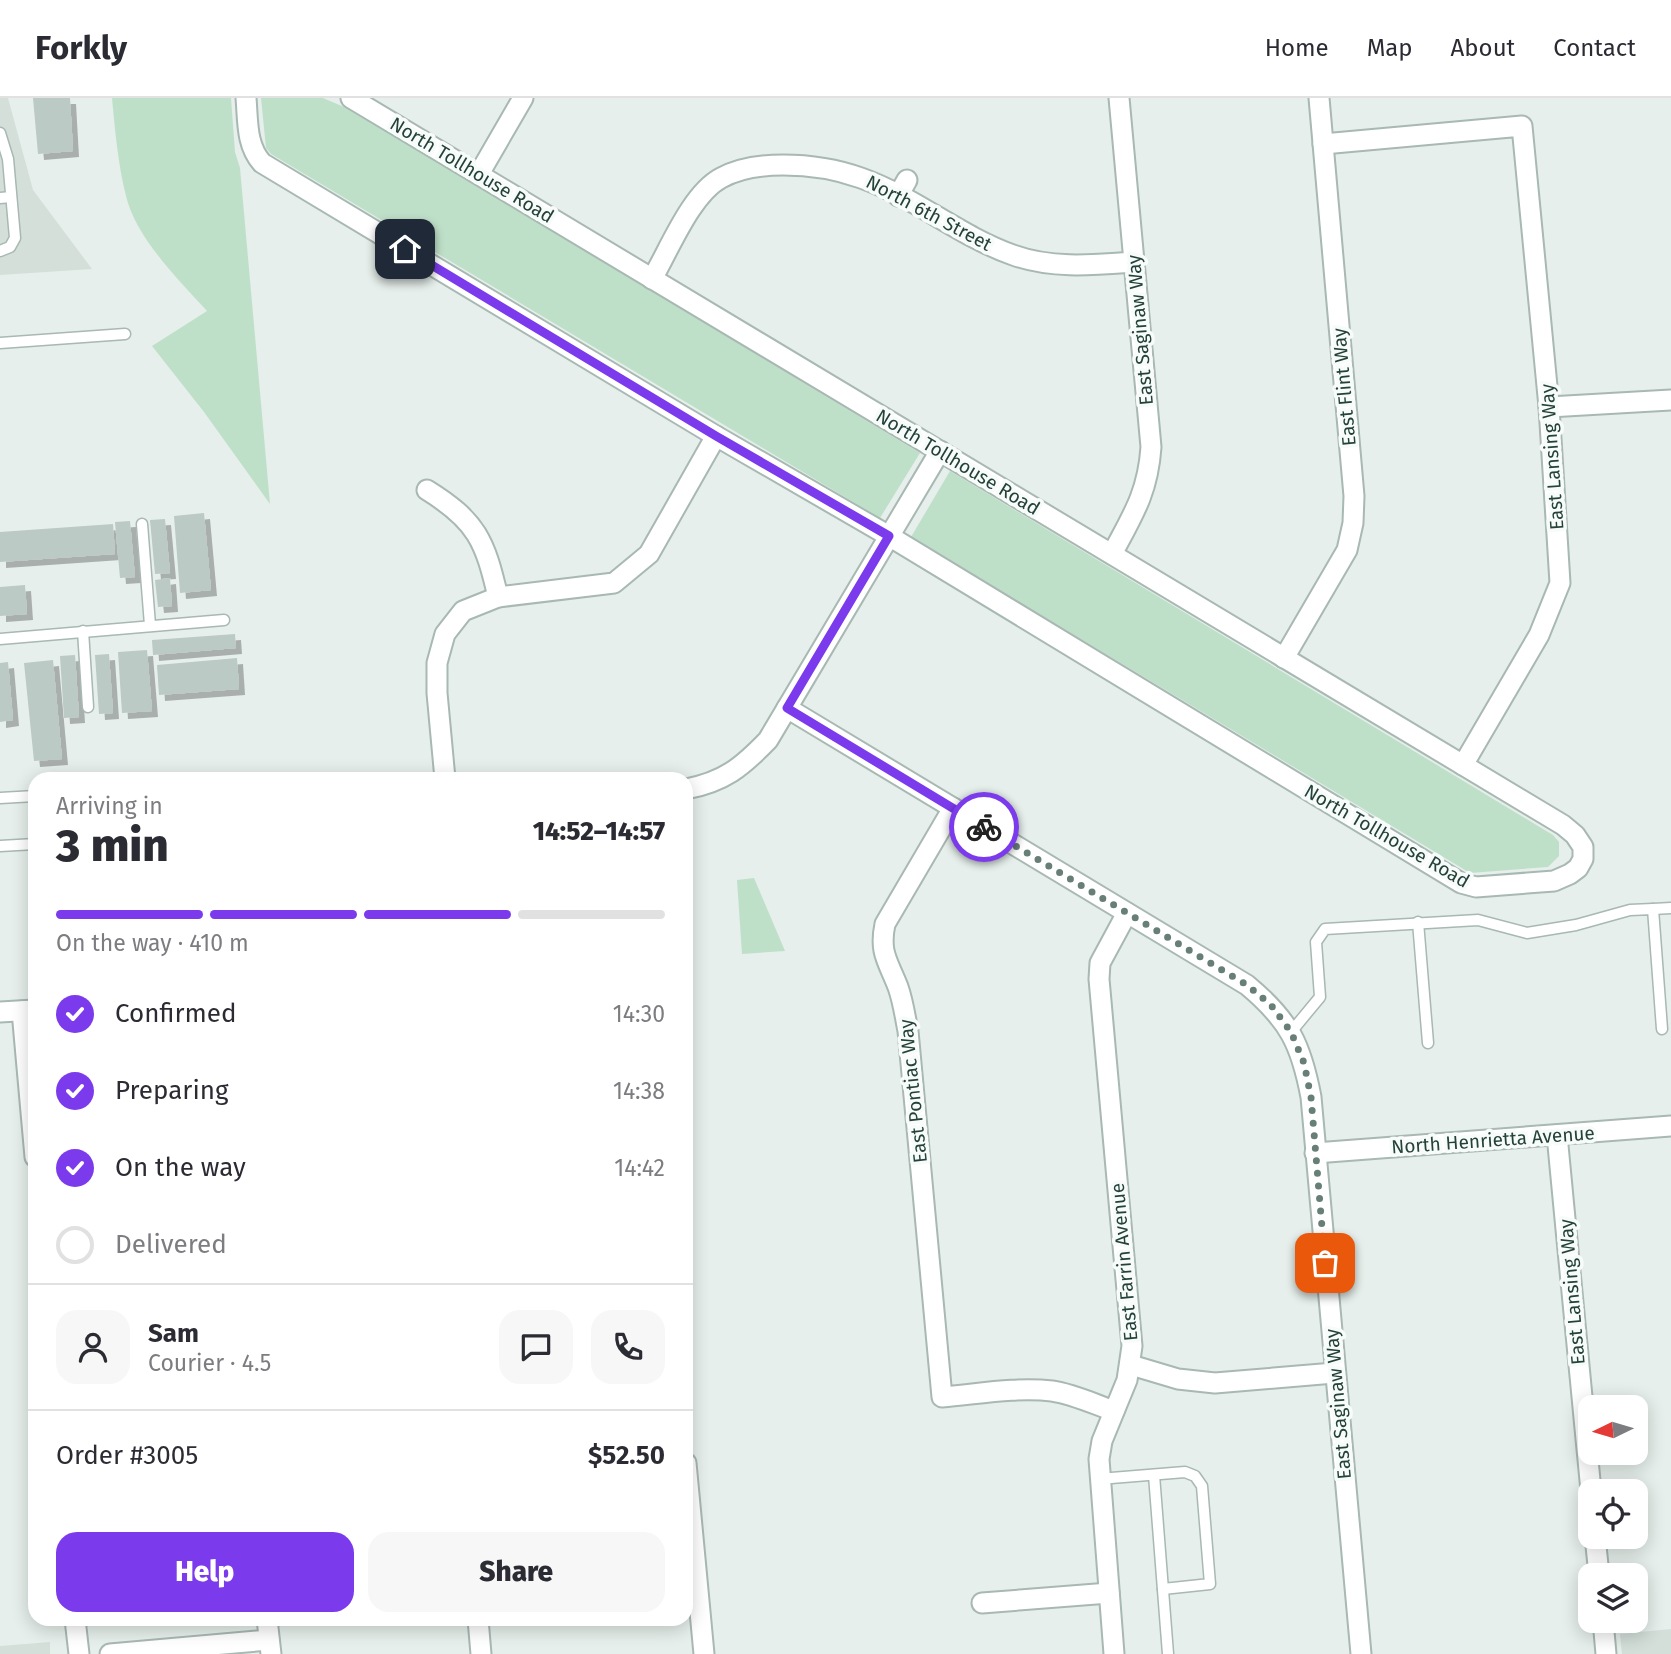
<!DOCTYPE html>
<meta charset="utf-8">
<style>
body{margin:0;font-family:"Fira Sans",sans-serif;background:#f7f7f7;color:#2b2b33;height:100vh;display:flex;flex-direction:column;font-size:26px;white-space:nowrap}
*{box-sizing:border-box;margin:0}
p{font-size:23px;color:#7c7c81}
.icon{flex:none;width:38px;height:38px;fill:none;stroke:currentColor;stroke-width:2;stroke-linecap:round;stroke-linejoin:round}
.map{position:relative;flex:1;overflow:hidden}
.sheet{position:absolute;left:28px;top:674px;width:665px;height:854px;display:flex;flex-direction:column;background:#fff;border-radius:21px;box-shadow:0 4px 18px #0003}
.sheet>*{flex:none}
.needle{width:46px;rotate:265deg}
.controls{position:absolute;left:1578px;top:1297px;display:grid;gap:14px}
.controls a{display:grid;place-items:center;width:70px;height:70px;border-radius:14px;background:#fff;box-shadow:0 4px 18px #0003;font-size:35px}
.pin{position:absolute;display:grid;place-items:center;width:60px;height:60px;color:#fff;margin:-30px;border-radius:14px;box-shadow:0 4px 10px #0006}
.courier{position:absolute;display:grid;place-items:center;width:70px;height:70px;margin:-35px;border:5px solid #7c3aed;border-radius:50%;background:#fff;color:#222;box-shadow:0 2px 9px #0007}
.headline em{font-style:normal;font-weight:800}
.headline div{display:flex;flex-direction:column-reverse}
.headline{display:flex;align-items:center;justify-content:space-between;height:119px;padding:0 28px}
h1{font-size:46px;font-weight:800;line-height:52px}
.bar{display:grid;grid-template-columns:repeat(4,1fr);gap:10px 7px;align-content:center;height:84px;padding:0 28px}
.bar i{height:9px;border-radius:5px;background:#e1e1e2}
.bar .active{background:#7c3aed}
.bar p{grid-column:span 4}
.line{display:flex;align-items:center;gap:18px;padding:0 28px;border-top:2px solid #e1e1e2}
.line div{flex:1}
.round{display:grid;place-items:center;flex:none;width:74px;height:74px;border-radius:21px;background:#f7f7f7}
ol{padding:0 28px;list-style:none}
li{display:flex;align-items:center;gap:21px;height:77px}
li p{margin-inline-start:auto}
li .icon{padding:7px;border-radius:50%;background:#7c3aed;color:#fff;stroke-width:4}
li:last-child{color:#7c7c81}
li i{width:38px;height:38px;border:4px solid #e1e1e2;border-radius:50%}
.button{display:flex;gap:14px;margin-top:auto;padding:14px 28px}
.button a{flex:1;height:80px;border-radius:21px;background:#7c3aed;color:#fff;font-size:28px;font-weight:800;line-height:80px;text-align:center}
.button a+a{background:#f7f7f7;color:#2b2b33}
header{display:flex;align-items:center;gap:42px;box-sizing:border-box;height:98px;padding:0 35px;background:#fff;border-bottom:2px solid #e1e1e2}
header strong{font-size:33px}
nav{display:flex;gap:38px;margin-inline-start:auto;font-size:24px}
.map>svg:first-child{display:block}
.built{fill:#d4dfda}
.green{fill:#bfe0c8}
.building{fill:#bbcac4;filter:url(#shadow)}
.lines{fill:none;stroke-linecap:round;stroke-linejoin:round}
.service-casing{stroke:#a8b8b2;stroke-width:13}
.minor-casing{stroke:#a8b8b2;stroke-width:23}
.service{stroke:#fff;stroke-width:10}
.minor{stroke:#fff;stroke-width:19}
.done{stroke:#687f78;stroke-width:7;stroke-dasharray:0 12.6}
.route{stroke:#7c3aed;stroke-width:9}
.labels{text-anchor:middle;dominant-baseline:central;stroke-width:7;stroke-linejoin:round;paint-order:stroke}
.street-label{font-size:19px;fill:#24423a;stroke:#f7fbf9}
</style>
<header>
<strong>Forkly</strong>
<nav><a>Home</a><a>Map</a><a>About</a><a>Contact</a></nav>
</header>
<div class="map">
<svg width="1671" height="1556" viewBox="0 0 1671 1556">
<defs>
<filter id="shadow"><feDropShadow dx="6" dy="6" stdDeviation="0" flood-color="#0004"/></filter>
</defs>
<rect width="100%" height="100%" fill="#e6efeb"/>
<g class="built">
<polygon points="0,0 8,0 33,92 92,171 0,177"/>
<polygon points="1671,1531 1671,1556 1622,1556 1620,1536"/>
<polygon points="50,1544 50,1556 0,1556 0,1548"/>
</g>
<g class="green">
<path d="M112 0H231L235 54 240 70 270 406 204 314 152 248 207 213C178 181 136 140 126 98 118 66 115 32 112 0Z"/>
<polygon points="261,0 323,0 351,12 920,355 880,420 271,56 266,50"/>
<polygon points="950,373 1553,737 1559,744 1559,758 1548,769 1470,775 911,439"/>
<polygon points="754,780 785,853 742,856 737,782"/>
</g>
<g class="building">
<polygon points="33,0 70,0 73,53 38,56"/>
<polygon points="204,415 211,492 180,495 174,418"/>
<polygon points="165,421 170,475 155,476 150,422"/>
<polygon points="130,423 135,479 120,480 115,424"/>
<polygon points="113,426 115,456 0,464 0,434"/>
<polygon points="170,480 172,508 158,509 155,482"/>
<polygon points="25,487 27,516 0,518 0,489"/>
<polygon points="235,536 236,550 153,557 152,542"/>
<polygon points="147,552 152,613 122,615 118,554"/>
<polygon points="109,556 113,615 99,616 95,557"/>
<polygon points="75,557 79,619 64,620 60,558"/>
<polygon points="237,560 239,591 159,597 157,567"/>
<polygon points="53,562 62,661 34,663 24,565"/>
<polygon points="8,564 13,622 0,624 0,565"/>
</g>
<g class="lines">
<defs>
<g id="service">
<polyline points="0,35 8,61 15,140 10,149 0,153"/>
<polyline points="0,100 11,99"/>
<polyline points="0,245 125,236"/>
<polyline points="142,426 150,527"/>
<polyline points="83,533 88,609"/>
<polyline points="0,541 224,522"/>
<polyline points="0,700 35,698"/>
<polyline points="0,748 35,746"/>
<polyline points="1653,811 1671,810"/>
<polyline points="1418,824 1428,945"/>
<polyline points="1291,934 1320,899 1316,844 1325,831 1478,822 1527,835 1576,827 1630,812 1653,811 1662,931"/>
<polyline points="1154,1377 1168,1556"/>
<polyline points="1099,1381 1185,1374 1195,1378 1202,1388 1210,1486 1163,1491"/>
</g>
<g id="minor">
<path d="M246 0C248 23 246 47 262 65L716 338 889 438 1461 785 1476 789 1554 783 1570 776 1578 770 1583 761V749L1575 737 1563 727 351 0"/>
<polyline points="1323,46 1522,28 1549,309 1560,485 1539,537 1463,667"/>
<polyline points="479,76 523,0"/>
<polyline points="898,98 907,82"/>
<path d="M652 181C669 152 691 96 721 80 739 70 762 67 783 67 809 67 836 71 861 80 915 99 959 138 1013 157 1052 171 1093 167 1134 164"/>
<polyline points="1549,309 1671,302"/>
<path d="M427 392C477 423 485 443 498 499"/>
<path d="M1112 456C1133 417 1148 394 1151 349L1119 0"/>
<polyline points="1284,560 1347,452 1353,425 1354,398 1319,0"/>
<path d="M787 610 1247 887C1289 922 1301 946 1311 999L1361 1556"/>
<polyline points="445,681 437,595 437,565 445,536 463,513 498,499 614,485 649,456 716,338"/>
<path d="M686 691C724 684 742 669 768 642L940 353"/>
<path d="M953 710 885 826C879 855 888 863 898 889 903 903 905 918 908 933L942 1299C978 1296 1016 1289 1052 1293 1073 1296 1094 1306 1114 1313"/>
<polyline points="22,913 35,1059"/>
<polyline points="0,914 34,912"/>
<polyline points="1557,1037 1591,1393"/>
<polyline points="1315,1055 1671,1028"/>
<polyline points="1131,1267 1178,1281 1215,1285 1334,1275"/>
<polyline points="686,1365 704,1556"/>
<polyline points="1595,1438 1599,1477"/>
<polyline points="982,1505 1109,1495"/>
<polyline points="75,1521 79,1556"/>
<polyline points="267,1521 271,1556"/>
<polyline points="478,1521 481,1556"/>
<polyline points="1603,1522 1606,1556"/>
<polyline points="110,1556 269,1542"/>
<polyline points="1114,1556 1099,1361 1102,1343 1127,1282 1132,1248 1099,881 1100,865 1127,815"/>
</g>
</defs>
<use href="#service" class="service-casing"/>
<use href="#minor" class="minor-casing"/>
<use href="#service" class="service"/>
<use href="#minor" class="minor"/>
</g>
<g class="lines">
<polyline class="done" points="984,729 1247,887 1271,907 1291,934 1304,965 1311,999 1325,1165"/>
<polyline class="route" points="405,151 716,338 889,438 787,610 984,729"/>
</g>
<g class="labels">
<g class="street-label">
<text transform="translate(472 72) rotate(31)">North Tollhouse Road</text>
<text transform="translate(929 115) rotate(28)">North 6th Street</text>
<text transform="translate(1140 232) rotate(-95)">East Saginaw Way</text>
<text transform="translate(1344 289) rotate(-95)">East Flint Way</text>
<text transform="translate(1552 359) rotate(-94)">East Lansing Way</text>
<text transform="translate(958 364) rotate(31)">North Tollhouse Road</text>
<text transform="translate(1387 738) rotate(30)">North Tollhouse Road</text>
<text transform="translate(913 993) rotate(-96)">East Pontiac Way</text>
<text transform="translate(1493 1042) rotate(-4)">North Henrietta Avenue</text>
<text transform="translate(1124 1164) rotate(-95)">East Farrin Avenue</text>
<text transform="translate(1572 1194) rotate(-95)">East Lansing Way</text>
<text transform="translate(1338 1306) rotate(-95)">East Saginaw Way</text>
</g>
</g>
</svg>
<div class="controls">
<a><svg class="needle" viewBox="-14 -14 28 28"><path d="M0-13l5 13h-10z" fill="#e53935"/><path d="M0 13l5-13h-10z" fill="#7c7c81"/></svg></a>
<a><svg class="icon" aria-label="locate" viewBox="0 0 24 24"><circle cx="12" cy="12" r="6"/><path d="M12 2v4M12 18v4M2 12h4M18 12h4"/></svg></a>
<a><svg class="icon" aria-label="layers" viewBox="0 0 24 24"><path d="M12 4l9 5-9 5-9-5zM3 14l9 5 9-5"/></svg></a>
</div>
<div class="pin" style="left:1325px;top:1165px;background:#ea580c"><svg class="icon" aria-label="bag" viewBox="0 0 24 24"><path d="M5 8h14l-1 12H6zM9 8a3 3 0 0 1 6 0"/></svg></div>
<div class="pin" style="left:405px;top:151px;background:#1f2937"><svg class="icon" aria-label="home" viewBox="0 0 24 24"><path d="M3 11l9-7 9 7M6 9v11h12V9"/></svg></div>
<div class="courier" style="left:984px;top:729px"><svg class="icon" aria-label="bike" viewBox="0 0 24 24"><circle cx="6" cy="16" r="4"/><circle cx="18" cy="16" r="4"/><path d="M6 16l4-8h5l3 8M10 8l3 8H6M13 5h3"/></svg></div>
<section class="sheet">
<div class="headline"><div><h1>3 min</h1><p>Arriving in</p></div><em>14:52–14:57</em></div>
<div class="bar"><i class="active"></i><i class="active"></i><i class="active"></i><i></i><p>On the way · 410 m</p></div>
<ol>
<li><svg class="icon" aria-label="check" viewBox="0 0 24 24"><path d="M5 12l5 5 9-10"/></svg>Confirmed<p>14:30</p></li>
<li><svg class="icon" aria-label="check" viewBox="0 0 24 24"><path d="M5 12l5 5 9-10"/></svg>Preparing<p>14:38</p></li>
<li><svg class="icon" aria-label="check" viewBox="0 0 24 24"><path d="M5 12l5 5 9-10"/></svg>On the way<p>14:42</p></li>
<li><i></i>Delivered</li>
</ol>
<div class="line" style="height:126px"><a class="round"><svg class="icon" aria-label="person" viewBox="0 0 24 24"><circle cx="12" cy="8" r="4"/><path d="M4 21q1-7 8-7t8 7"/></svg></a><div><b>Sam</b><p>Courier · 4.5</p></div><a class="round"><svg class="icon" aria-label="chat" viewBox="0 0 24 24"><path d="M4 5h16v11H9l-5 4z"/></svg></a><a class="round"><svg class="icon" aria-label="phone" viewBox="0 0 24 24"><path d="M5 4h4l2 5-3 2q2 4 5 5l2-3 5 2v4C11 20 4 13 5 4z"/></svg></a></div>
<div class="line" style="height:91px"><div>Order #3005</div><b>$52.50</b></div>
<div class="button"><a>Help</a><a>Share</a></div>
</section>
</div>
